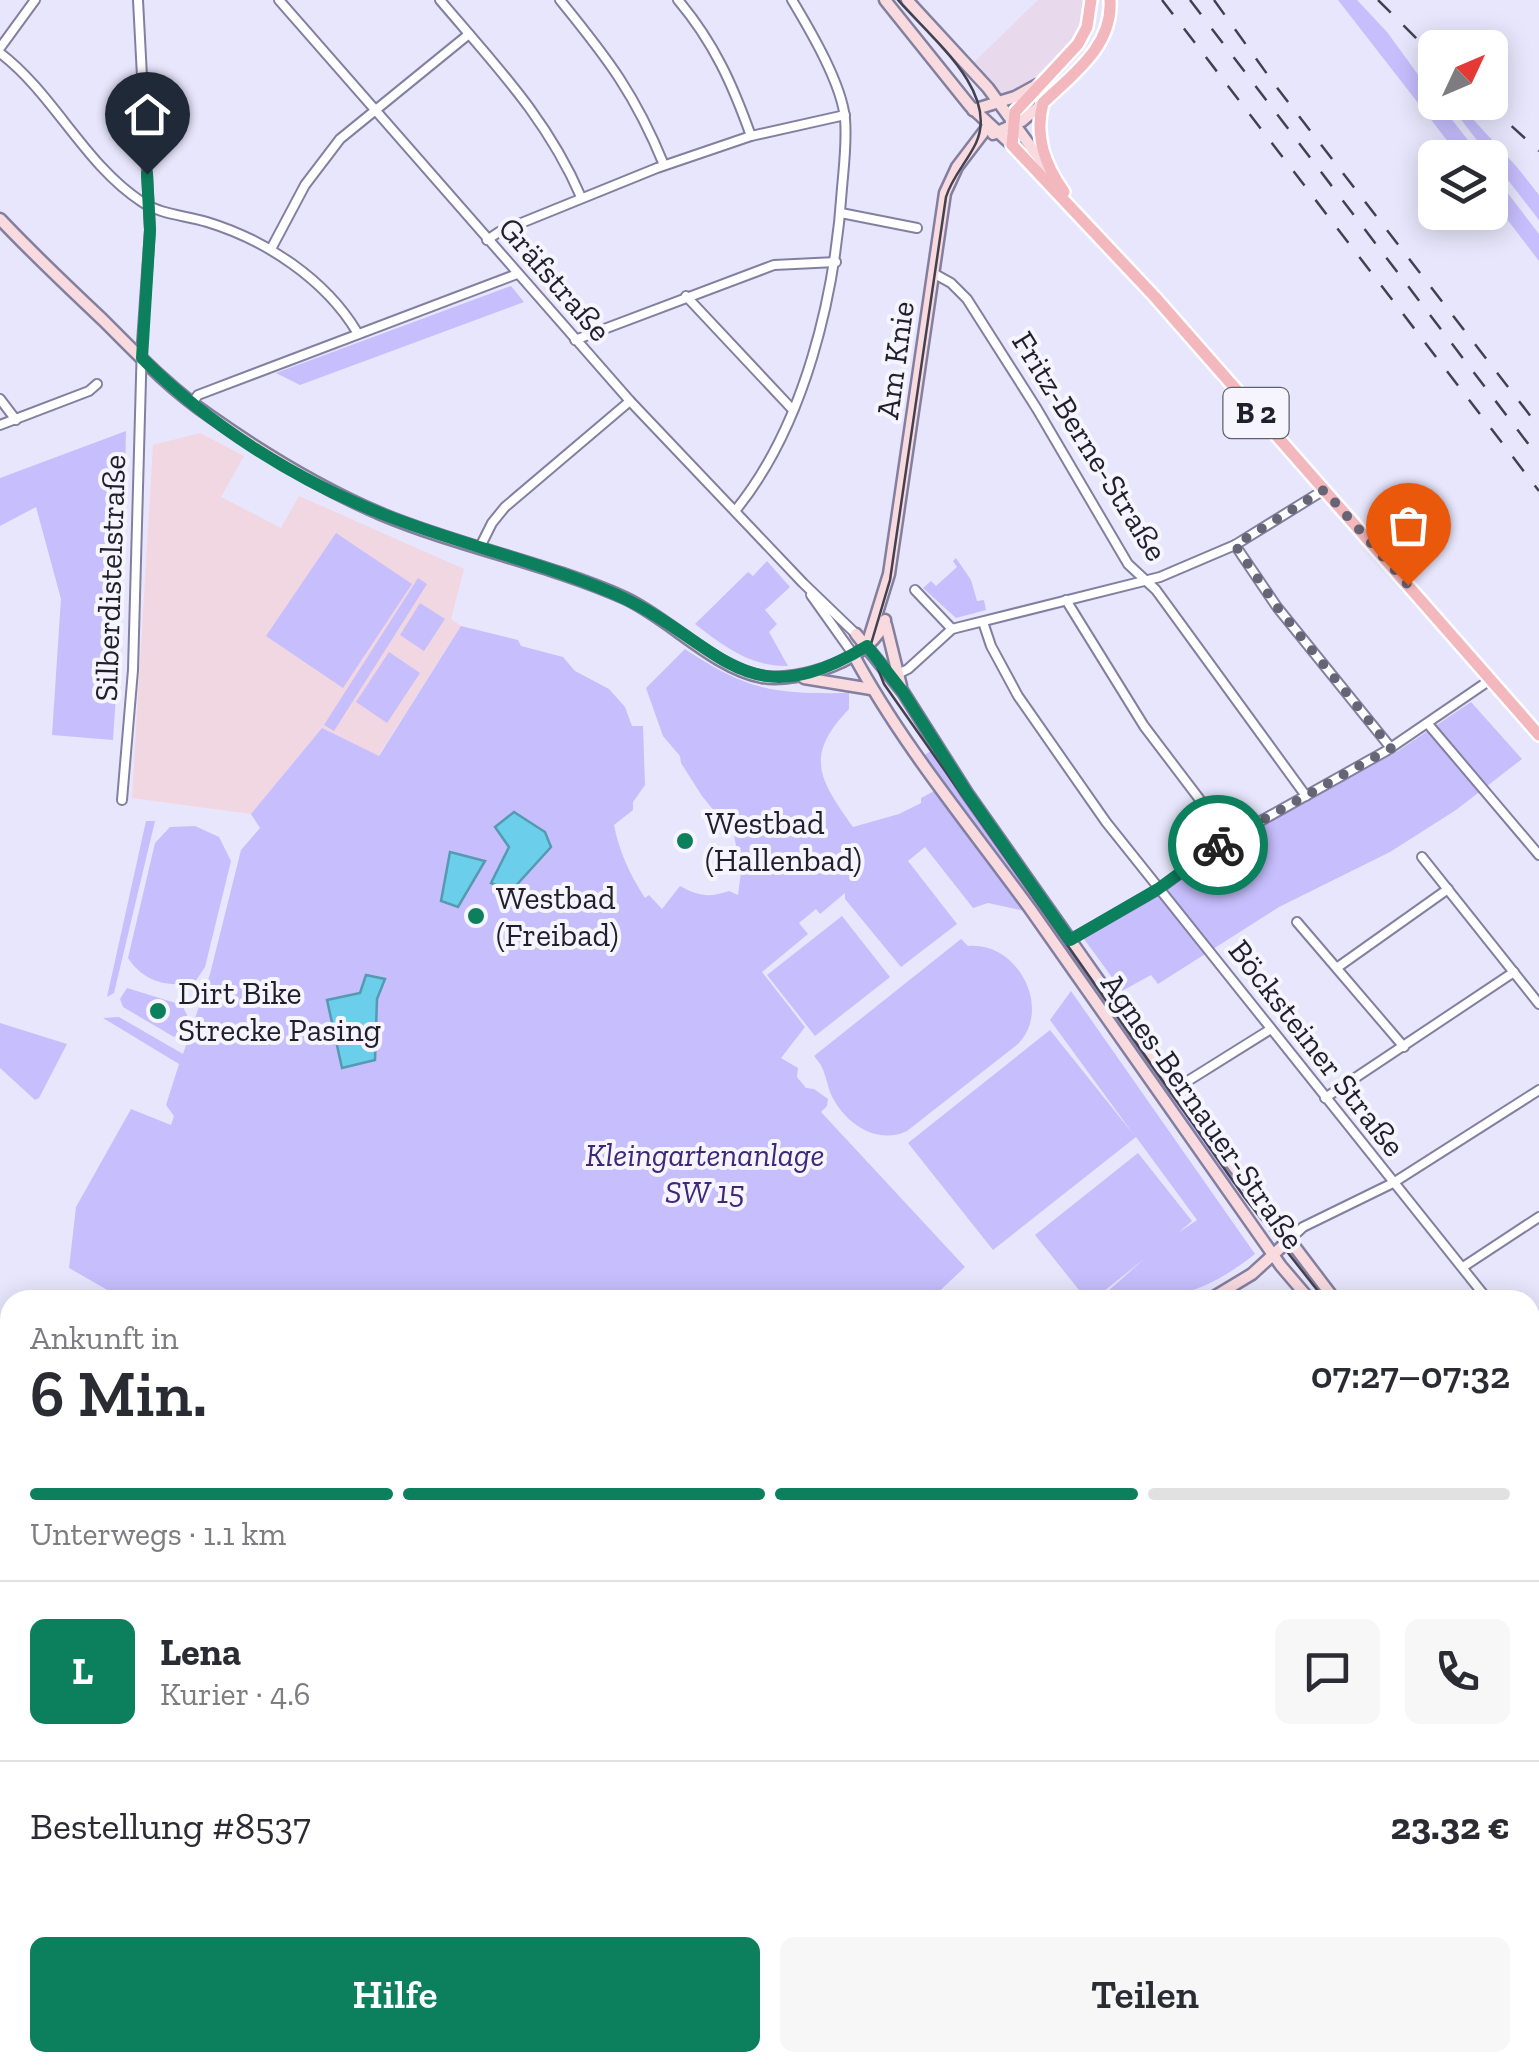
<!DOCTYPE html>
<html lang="de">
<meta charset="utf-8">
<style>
body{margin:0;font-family:"Zilla Slab",serif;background:#f7f7f7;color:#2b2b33;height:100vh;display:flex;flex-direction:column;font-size:38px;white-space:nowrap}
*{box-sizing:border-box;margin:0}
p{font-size:32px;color:#7c7c81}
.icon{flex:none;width:55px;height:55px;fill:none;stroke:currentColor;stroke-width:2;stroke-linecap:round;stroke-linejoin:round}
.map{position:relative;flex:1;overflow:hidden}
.details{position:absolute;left:0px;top:1290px;width:1540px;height:782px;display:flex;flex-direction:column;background:#fff;border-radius:30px 30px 0 0;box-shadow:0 5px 25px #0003}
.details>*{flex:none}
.needle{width:65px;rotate:46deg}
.buttons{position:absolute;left:1418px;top:30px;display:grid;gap:20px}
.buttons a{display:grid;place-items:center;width:90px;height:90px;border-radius:15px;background:#fff;box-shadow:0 5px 25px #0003;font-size:50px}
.pin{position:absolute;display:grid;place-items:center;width:85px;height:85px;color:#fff;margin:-102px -42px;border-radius:50% 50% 50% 0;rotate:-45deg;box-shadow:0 0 10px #0007}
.pin .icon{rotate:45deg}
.courier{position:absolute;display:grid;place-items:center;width:100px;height:100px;margin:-50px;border:8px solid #0c7f5c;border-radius:50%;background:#fff;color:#222;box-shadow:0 2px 12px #0007}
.overview em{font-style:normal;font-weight:600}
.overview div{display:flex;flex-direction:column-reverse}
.overview{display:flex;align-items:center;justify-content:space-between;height:170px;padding:0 30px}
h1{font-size:65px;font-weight:600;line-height:75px}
.bar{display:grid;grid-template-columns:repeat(4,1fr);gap:15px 10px;align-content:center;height:120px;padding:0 30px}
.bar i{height:12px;border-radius:8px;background:#e1e1e2}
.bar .on{background:#0c7f5c}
.bar p{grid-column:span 4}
.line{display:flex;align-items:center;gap:25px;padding:0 30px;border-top:2px solid #e1e1e2}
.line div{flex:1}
.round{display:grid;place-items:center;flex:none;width:105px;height:105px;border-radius:15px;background:#f7f7f7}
.cta{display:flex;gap:20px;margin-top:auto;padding:20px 30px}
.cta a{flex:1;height:115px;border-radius:15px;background:#0c7f5c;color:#fff;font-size:40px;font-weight:600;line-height:115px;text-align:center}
.cta a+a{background:#f7f7f7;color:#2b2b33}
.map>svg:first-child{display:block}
.industrial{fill:#e9d9ec}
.education{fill:#f0d7e1}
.green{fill:#c7befd}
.water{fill:#6bceea;stroke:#549ab1;stroke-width:2.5}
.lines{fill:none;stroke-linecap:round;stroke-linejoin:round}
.street-casing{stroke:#837fa0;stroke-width:12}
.secondary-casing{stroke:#837fa0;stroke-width:15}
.primary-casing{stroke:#fff;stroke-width:16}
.street{stroke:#fff;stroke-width:8}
.secondary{stroke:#f9dbdf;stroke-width:10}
.primary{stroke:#f3b7be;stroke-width:11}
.tram{stroke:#42414f;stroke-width:2.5}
.rail{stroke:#42414f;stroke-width:2.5;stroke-dasharray:18 18;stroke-linecap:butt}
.done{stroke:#666575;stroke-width:10;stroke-dasharray:0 18}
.route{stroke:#0c7f5c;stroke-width:12}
.poi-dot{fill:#0c7f5c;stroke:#f6f5fd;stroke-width:4}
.labels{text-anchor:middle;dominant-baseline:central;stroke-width:8;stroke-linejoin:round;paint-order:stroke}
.shield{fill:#f6f5fd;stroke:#605f6b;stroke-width:2.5}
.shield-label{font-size:30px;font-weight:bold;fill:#201f2c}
.street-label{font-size:32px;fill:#201f2c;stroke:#f6f5fd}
.poi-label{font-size:32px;fill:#201f2c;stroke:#f6f5fd;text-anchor:start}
.park-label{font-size:32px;font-style:italic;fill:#3f2879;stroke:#f6f5fd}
</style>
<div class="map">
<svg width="1539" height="2072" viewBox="0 0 1539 2072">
<rect width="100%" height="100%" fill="#e8e6fc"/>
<polygon class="industrial" points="1038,0 1085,0 1081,26 1065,48 1024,88 1002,96 971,65"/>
<polygon class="education" points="200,433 244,456 221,497 281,528 299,496 464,569 451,619 461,626 378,756 322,728 251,814 132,798 153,445"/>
<g class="green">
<polygon points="1338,0 1357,0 1387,32 1435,98 1435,102 1439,103 1481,157 1460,157"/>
<polygon points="1448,103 1458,103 1516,166 1539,195 1539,220"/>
<polygon points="1490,170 1539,234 1539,261 1490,197"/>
<polygon points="511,286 524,302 300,385 276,373"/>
<polygon points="126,431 122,604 113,740 52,735 61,599 36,507 0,526 0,478"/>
<polygon points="336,533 412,584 343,688 266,636"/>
<polygon points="956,558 971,580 977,601 984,600 986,610 956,618 923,588 931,581 936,586 957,567 953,561"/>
<path d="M767 561 790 587 765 610 777 624 769 632 788 666C751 667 723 646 695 624L748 572 753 576Z"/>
<polygon points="418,578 427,584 334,731 324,725"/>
<polygon points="420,603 445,619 424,651 400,635"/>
<path d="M461 626 510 638 518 640 521 646 563 657 575 671 609 689 625 707 632 726H643L645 785 633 802V810L614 825C619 851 630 875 645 898L649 895 662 909 680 886C698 896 709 898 729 891L738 895 741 872 734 835 702 796 681 763 680 756 663 736 646 688 685 649C748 691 774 694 849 693V709C803 757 820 780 853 827L899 814 921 803V798L938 789 1030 912 988 903 973 908 925 847 908 861 957 924 901 967 845 899V893L820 914 816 909 799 923 808 934 762 972 805 1027 781 1058 798 1068 797 1077 806 1088 814 1089 828 1099 827 1106 821 1112 965 1267 930 1300H125L69 1268 76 1207 131 1109 171 1125 174 1116 166 1105 179 1064 103 1018 119 1017 183 1054 210 974 241 850 260 828 251 814 322 728 379 756Z"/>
<polygon points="389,652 420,673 387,723 356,702"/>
<polygon points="1471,702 1522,759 1456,810 1390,852 1279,907 1158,984 1151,975 1122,991 1084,939 1085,935 1162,892 1235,842 1398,751"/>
<polygon points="935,748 959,788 1239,1180 1230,1187 922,757"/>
<polygon points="146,821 155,821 114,993 107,997"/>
<path d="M195 826 219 837 231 861 205 967 195 982C168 988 144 982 128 958L155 843 170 827Z"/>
<polygon points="842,916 890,977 815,1036 767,975"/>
<path d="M961 939 968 946C1017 941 1053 1008 1018 1044L907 1131C875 1146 842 1121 830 1092 825 1077 825 1068 814 1056Z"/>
<polygon points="127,988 182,1005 187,1015 184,1031 174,1037 123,1007 120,999"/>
<path d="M1071 991 1255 1254C1199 1298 1167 1300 1098 1300L1144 1259 1093 1300H1087L1035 1235 1138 1153 1192 1221 1178 1233 1197 1220 1136 1137 993 1250 908 1143 1050 1030 1134 1135 1050 1020Z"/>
<polygon points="0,1023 67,1044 39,1098 35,1100 0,1068"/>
<polygon points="0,1345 10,1352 10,1456 0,1450"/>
</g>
<g class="water">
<polygon points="514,812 545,832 551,847 511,891 491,883 509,847 495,827"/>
<polygon points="450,852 485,861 458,907 441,901"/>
<polygon points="366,975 385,979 377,999 375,1060 342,1068 327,1000 360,993"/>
</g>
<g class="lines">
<defs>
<g id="street">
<polyline points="279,0 630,401 803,583 856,634"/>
<path d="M440 0C495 65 547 118 581 197"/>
<path d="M560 0C608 59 635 94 664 165"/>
<path d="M678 0C714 43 732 83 751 136"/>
<polyline points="0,48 35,0"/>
<path d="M0 53C54 94 84 164 142 202 162 215 184 215 207 222 266 240 325 279 357 332"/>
<polyline points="841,213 917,228"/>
<polyline points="487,240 499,232 657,168 751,136 845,115"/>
<polyline points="271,249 305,185 340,139 469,34"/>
<polyline points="933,273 951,283 967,299 1037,409 1128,564 1156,590 1306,796"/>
<polyline points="686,296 793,410"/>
<polyline points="575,340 774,265 836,262"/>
<polyline points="0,399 16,420"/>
<polyline points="192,403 198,395 517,274"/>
<polyline points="0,425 89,391 97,384"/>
<path d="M735 511C805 425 835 296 842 188 844 165 847 141 845 119 842 84 810 30 792 0"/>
<polyline points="1235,545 1277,607 1391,748"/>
<polyline points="480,547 492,523 505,507 630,401"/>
<polyline points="915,590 952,629"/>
<polyline points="811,595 853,654"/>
<polyline points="1066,600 1144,726 1229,838"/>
<polyline points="983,622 991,646 1018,696 1106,822 1488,1300"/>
<polyline points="898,674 908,669 952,629 1160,577 1235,545 1324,490"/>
<polyline points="1428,724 1539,855"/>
<polyline points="122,800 133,670 142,342 150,230 138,0"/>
<polyline points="1422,857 1539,1004"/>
<polyline points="1297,922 1404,1047"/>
<polyline points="1070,940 1159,889 1223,842 1386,751 1490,680"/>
<polyline points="1338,967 1448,889"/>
<polyline points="1175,1089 1271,1029"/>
<polyline points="1325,1098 1514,972"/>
<polyline points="1288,1241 1303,1227 1393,1183 1539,1090"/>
<polyline points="1463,1267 1539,1217"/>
<polyline points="1530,1328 1539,1322"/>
<polyline points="1530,1354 1539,1365"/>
<polyline points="1530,1655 1539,1650"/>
<polyline points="1530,1927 1539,1946"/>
<polyline points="1530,1967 1539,1963"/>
<polyline points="1154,2062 1158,2072"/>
<polyline points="1424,2062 1428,2072"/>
<polyline points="1533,2072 1539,2068"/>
</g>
<g id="secondary">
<polyline points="885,0 970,106 1012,145"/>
<polyline points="907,0 988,88 1050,173"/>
<polyline points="973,110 1015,97 1037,85"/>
<polyline points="993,134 1022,121 1043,103"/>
<path d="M0 219C33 254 68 287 103 320 137 354 170 389 210 416 264 454 320 488 381 514 460 547 546 563 625 598 670 619 714 668 762 677 799 683 874 659 885 620"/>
<polyline points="886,625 901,686"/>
<polyline points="856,634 903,692 967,793 1175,1089 1335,1300"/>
<polyline points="867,645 889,574 945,193 957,167 989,125"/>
<path d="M853 654C902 745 970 826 1031 910 1115 1028 1197 1148 1281 1266L1310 1300"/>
<polyline points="804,678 871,689"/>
<polyline points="1209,1300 1252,1274 1288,1241"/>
<polyline points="1530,1531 1539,1544"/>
<polyline points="1530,1559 1539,1573"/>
<polyline points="1530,1880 1539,1878"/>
<polyline points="1030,2062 1037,2072"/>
<polyline points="887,2072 909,2062"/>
</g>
<g id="primary">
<polyline points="1091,0 1087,27 1078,44 1015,112 1012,145 1155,297 1539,735"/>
<path d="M1064 192C1045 165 1034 136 1043 103 1073 74 1113 46 1110 0"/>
</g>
</defs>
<use href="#street" class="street-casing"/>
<use href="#secondary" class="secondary-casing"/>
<use href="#primary" class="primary-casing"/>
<use href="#street" class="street"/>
<use href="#secondary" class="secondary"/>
<use href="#primary" class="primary"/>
<g class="tram">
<path d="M898 0C928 35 1000 91 976 143 967 162 952 177 946 197L890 580 871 644 874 659 884 684 1245 1198 1325 1300"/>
<polyline points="1530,1548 1539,1562"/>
</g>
<g class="rail">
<polyline points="1162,0 1539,491"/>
<polyline points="1190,0 1539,458"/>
<polyline points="1214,0 1275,85 1539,427"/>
<polyline points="1378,0 1435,57"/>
<polyline points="1485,102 1539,151"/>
</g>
</g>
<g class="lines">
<polyline class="done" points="1218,845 1391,748 1277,607 1235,545 1324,490 1408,585"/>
<path class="route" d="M147 174 150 230 142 358C208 425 297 481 385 515 461 545 542 562 617 595 721 642 744 721 867 646L903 692 967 793 1070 940 1158 889 1218 845"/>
</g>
<g class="poi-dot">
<circle cx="685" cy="841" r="10"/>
<circle cx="476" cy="916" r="10"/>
<circle cx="158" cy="1011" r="10"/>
</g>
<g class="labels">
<rect class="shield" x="1223.5" y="388" width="65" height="50" rx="8"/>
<g class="shield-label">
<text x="1256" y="413">B 2</text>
</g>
<g class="street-label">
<text transform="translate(555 279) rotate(49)">Gräfstraße</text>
<text transform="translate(895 360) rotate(-82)">Am Knie</text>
<text transform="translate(1090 446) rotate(58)">Fritz-Berne-Straße</text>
<text transform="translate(110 578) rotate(-88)">Silberdistelstraße</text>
<text transform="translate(1317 1048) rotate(52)">Böcksteiner Straße</text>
<text transform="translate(1203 1111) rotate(55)">Agnes-Bernauer-Straße</text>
</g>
<g class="poi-label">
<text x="705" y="823">Westbad<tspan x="705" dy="37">(Hallenbad)</tspan></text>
<text x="496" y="898">Westbad<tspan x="496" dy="37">(Freibad)</tspan></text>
<text x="178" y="993">Dirt Bike<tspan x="178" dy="37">Strecke Pasing</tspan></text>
</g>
<g class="park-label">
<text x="705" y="1155">Kleingartenanlage<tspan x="705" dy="37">SW 15</tspan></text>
</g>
</g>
</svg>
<div class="buttons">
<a><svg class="needle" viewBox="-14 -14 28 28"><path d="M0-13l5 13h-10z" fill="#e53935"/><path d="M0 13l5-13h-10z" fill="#7c7c81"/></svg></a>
<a><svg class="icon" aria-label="layers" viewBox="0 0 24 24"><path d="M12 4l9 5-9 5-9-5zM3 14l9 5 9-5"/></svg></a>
</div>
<div class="pin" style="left:1408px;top:585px;background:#ea580c"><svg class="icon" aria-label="bag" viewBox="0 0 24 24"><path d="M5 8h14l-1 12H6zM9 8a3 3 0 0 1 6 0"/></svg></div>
<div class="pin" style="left:147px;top:174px;background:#1f2937"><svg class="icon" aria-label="home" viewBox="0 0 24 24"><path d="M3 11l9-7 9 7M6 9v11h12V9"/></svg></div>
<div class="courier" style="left:1218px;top:845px"><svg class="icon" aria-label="bike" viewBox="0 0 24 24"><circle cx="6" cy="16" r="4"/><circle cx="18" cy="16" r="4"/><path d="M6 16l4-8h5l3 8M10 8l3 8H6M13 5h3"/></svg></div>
<section class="details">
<div class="overview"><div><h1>6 Min.</h1><p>Ankunft in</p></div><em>07:27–07:32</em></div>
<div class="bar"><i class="on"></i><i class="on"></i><i class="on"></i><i></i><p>Unterwegs · 1.1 km</p></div>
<div class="line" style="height:180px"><b class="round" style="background:#0c7f5c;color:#fff">L</b><div><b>Lena</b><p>Kurier · 4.6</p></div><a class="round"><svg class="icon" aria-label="chat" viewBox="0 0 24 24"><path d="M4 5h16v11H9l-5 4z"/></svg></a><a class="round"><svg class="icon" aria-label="phone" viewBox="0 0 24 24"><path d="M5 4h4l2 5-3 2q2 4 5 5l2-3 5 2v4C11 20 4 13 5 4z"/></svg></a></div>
<div class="line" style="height:130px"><div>Bestellung #8537</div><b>23.32 €</b></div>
<div class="cta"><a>Hilfe</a><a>Teilen</a></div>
</section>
</div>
